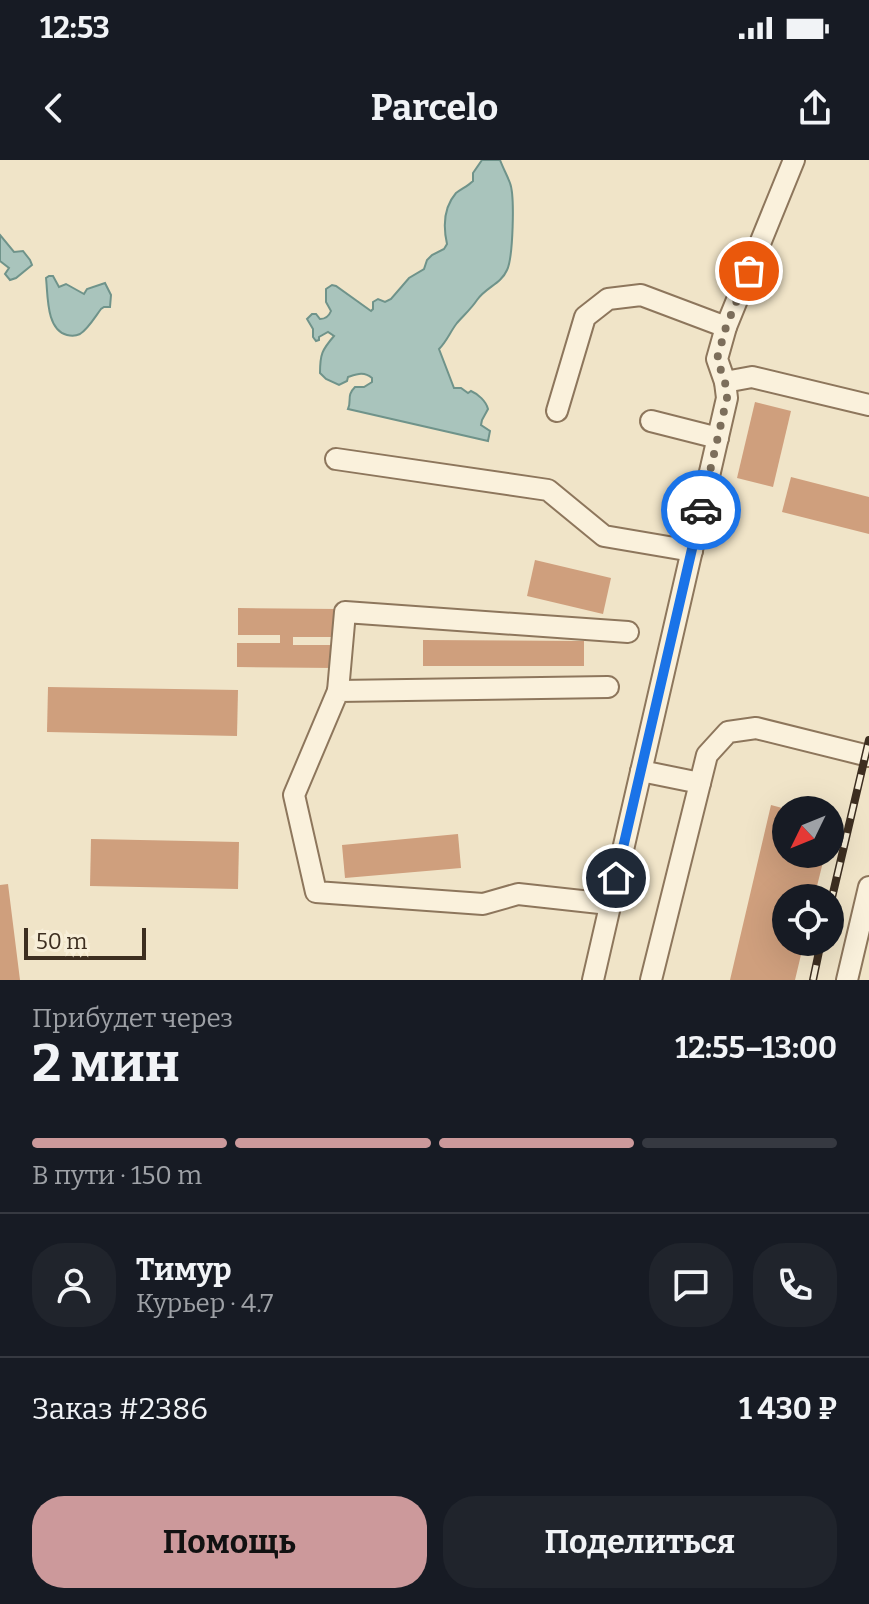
<!DOCTYPE html>
<html lang="ru">
<meta charset="utf-8">
<style>
body{margin:0;font-family:Bitter,serif;background:#20242c;color:#f1f3f6;height:100vh;display:flex;flex-direction:column;font-size:30px;white-space:nowrap}
*{box-sizing:border-box;margin:0}
p{font-size:26px;color:#9ea1a6}
.icon{flex:none;width:44px;height:44px;fill:none;stroke:currentColor;stroke-width:2;stroke-linecap:round;stroke-linejoin:round}
.map{position:relative;height:820px;overflow:hidden}
.drawer{display:flex;flex-direction:column;background:#171b24;flex:1}
.drawer>*{flex:none}
.needle{width:52px;rotate:227deg}
.buttons{position:absolute;left:772px;top:636px;display:grid;gap:16px}
.buttons a{display:grid;place-items:center;width:72px;height:72px;border-radius:50%;background:#171b24;box-shadow:0 8px 32px #0002;font-size:40px}
.scale{position:absolute;left:24px;bottom:20px;width:122px;box-sizing:border-box;padding-left:8px;border:4px solid #3d2e20;border-top:0;font-size:22px;line-height:28px;white-space:nowrap;color:#3d2e20;-webkit-text-stroke:6px #f7eed8;paint-order:stroke}
.pin{position:absolute;display:grid;place-items:center;width:68px;height:68px;color:#fff;margin:-34px;border:4px solid #fff;border-radius:50%;box-shadow:0 2px 8px #0007}
.courier{position:absolute;display:grid;place-items:center;width:80px;height:80px;margin:-40px;border:6px solid #1a73e8;border-radius:50%;background:#fff;color:#222;box-shadow:0 2px 10px #0007}
.headline em{font-style:normal;font-weight:700}
.headline div{display:flex;flex-direction:column-reverse}
.headline{display:flex;align-items:center;justify-content:space-between;height:136px;padding:0 32px}
h1{font-size:52px;font-weight:700;line-height:60px}
.bar{display:grid;grid-template-columns:repeat(4,1fr);gap:12px 8px;align-content:center;height:96px;padding:0 32px}
.bar i{height:10px;border-radius:6px;background:#363941}
.bar .active{background:#cc999b}
.bar p{grid-column:span 4}
.line{display:flex;align-items:center;gap:20px;padding:0 32px;border-top:2px solid #363941}
.line div{flex:1}
.round{display:grid;place-items:center;flex:none;width:84px;height:84px;border-radius:32px;background:#20242c}
.cta{display:flex;gap:16px;margin-top:auto;padding:16px 32px}
.cta a{flex:1;height:92px;border-radius:32px;background:#cc999b;color:#111;font-size:32px;font-weight:700;line-height:92px;text-align:center}
.cta a+a{background:#20242c;color:#f1f3f6}
.status{display:flex;justify-content:space-between;align-items:center;height:56px;padding:0 40px;background:#171b24;direction:ltr}
.status svg{height:22px;fill:currentColor}
header{display:flex;justify-content:space-between;align-items:center;height:104px;padding:0 32px;background:#171b24;font-size:36px;font-weight:700}
.map>svg:first-child{display:block}
.water{fill:#a9c4bc;stroke:#6f938a;stroke-width:2}
.building{fill:#cf9f7d}
.lines{fill:none;stroke-linecap:round;stroke-linejoin:round}
.minor-casing{stroke:#8d765c;stroke-width:24}
.minor{stroke:#faf1dc;stroke-width:20}
.rail-casing{stroke:#3d2e20;stroke-width:8}
.rail{stroke:#f7eed8;stroke-width:5;stroke-dasharray:15;stroke-linecap:butt}
.done{stroke:#7c6e5b;stroke-width:8;stroke-dasharray:0 14.4}
.route{stroke:#1a73e8;stroke-width:10}
</style>
<div class="status"><b>12:53</b><svg viewBox="0 0 49 12"><path d="M0 12V9h3v3zM5 12V6h3v6zM10 12V3h3v9zM15 12V0h3v12zM26 1h20v11H26zM47 4h2v5h-2z"/></svg></div>
<header><svg class="icon" aria-label="back" viewBox="0 0 24 24"><path d="M15 5l-7 7 7 7"/></svg>Parcelo<svg class="icon" aria-label="share" viewBox="0 0 24 24"><path d="M12 15V3M7 8l5-5 5 5M5 13v7h14v-7"/></svg></header>
<div class="map">
<svg width="869" height="820" viewBox="0 0 869 820">
<rect width="100%" height="100%" fill="#f0e4c8"/>
<g class="water">
<path d="M482 0H500C503 8 507 15 510 23 515 36 513 98 507 110 501 124 486 127 477 140 471 149 464 155 457 163 450 172 447 181 439 189L454 228H461L468 233 471 231C478 234 486 241 488 249L482 260 481 265 490 271 488 281 348 249C352 240 346 236 355 227H364L372 222V218C364 211 357 214 348 217L347 221 339 225 326 219 320 213C320 194 322 190 334 176L328 172 319 177V180L316 181 313 177V169L307 159 312 154H316L320 159C326 159 329 156 331 151L326 142V129L332 125 336 126 371 151 373 149V142L378 139 385 142 391 139 409 118 424 109 427 100 432 95 444 89 447 84C443 66 443 48 456 33 461 29 468 26 473 21V13Z"/>
<polygon points="0,75 14,92 23,91 30,100 32,105 16,118 10,120 5,114 9,108 0,101"/>
<path d="M49 116H53L59 127 66 124 84 134 87 129 105 123 111 135 110 147H104L101 149C95 157 88 169 80 174 76 176 71 176 67 175 46 170 48 135 46 118Z"/>
</g>
<g class="building">
<polygon points="755,242 791,251 773,327 737,318"/>
<polygon points="791,317 869,337 869,374 782,352"/>
<polygon points="535,400 611,418 603,454 527,436"/>
<polygon points="238,448 337,449 336,477 293,477 293,485 335,485 335,508 237,507 237,483 280,483 280,475 238,475"/>
<polygon points="423,480 584,481 584,506 423,506"/>
<polygon points="48,527 238,530 237,576 47,572"/>
<polygon points="771,645 786,649 786,694 825,694 814,738 786,738 786,782 804,782 795,820 730,820"/>
<polygon points="458,674 461,708 345,718 342,685"/>
<polygon points="91,679 239,682 238,729 90,726"/>
<polygon points="8,724 20,820 0,820 0,725"/>
</g>
<g class="lines">
<defs>
<g id="minor">
<polyline points="725,222 752,217 869,245"/>
<polyline points="557,251 585,157 608,139 641,135 726,167"/>
<polyline points="651,261 718,278"/>
<polyline points="336,299 548,330 604,376 692,391"/>
<polyline points="608,527 338,531 294,635 316,732 483,744 518,734 609,744"/>
<polyline points="338,531 345,452 628,472"/>
<polyline points="641,611 700,623"/>
<polyline points="593,820 727,238 725,222 717,199 726,167 794,0"/>
<polyline points="651,820 707,595 728,572 756,568 869,596"/>
<polyline points="847,820 869,727"/>
</g>
</defs>
<use href="#minor" class="minor-casing"/>
<use href="#minor" class="minor"/>
<defs>
<g id="rail">
<polyline points="830,746 869,580"/>
<polyline points="813,820 821,782"/>
</g>
</defs>
<use href="#rail" class="rail-casing"/>
<use href="#rail" class="rail"/>
</g>
<g class="lines">
<polyline class="done" points="701,350 727,238 725,222 717,199 726,167 749,111"/>
<polyline class="route" points="616,718 701,350"/>
</g>
</svg>
<div class="buttons">
<a><svg class="needle" viewBox="-14 -14 28 28"><path d="M0-13l5 13h-10z" fill="#e53935"/><path d="M0 13l5-13h-10z" fill="#9ea1a6"/></svg></a>
<a><svg class="icon" aria-label="locate" viewBox="0 0 24 24"><circle cx="12" cy="12" r="6"/><path d="M12 2v4M12 18v4M2 12h4M18 12h4"/></svg></a>
</div>
<div class="scale">50 m</div>
<div class="pin" style="left:749px;top:111px;background:#ea580c"><svg class="icon" aria-label="bag" viewBox="0 0 24 24"><path d="M5 8h14l-1 12H6zM9 8a3 3 0 0 1 6 0"/></svg></div>
<div class="pin" style="left:616px;top:718px;background:#1f2937"><svg class="icon" aria-label="home" viewBox="0 0 24 24"><path d="M3 11l9-7 9 7M6 9v11h12V9"/></svg></div>
<div class="courier" style="left:701px;top:350px"><svg class="icon" aria-label="car" viewBox="0 0 24 24"><path d="M5 17H2v-5l4-1 3-4h7l3 4 3 1v5h-3M9 17h6M6 11h13"/><circle cx="7" cy="17" r="2"/><circle cx="17" cy="17" r="2"/></svg></div>
</div>
<section class="drawer">
<div class="headline"><div><h1>2 мин</h1><p>Прибудет через</p></div><em>12:55–13:00</em></div>
<div class="bar"><i class="active"></i><i class="active"></i><i class="active"></i><i></i><p>В пути · 150 m</p></div>
<div class="line" style="height:144px"><a class="round"><svg class="icon" aria-label="person" viewBox="0 0 24 24"><circle cx="12" cy="8" r="4"/><path d="M4 21q1-7 8-7t8 7"/></svg></a><div><b>Тимур</b><p>Курьер · 4.7</p></div><a class="round"><svg class="icon" aria-label="chat" viewBox="0 0 24 24"><path d="M4 5h16v11H9l-5 4z"/></svg></a><a class="round"><svg class="icon" aria-label="phone" viewBox="0 0 24 24"><path d="M5 4h4l2 5-3 2q2 4 5 5l2-3 5 2v4C11 20 4 13 5 4z"/></svg></a></div>
<div class="line" style="height:104px"><div>Заказ #2386</div><b>1 430 ₽</b></div>
<div class="cta"><a>Помощь</a><a>Поделиться</a></div>
</section>
